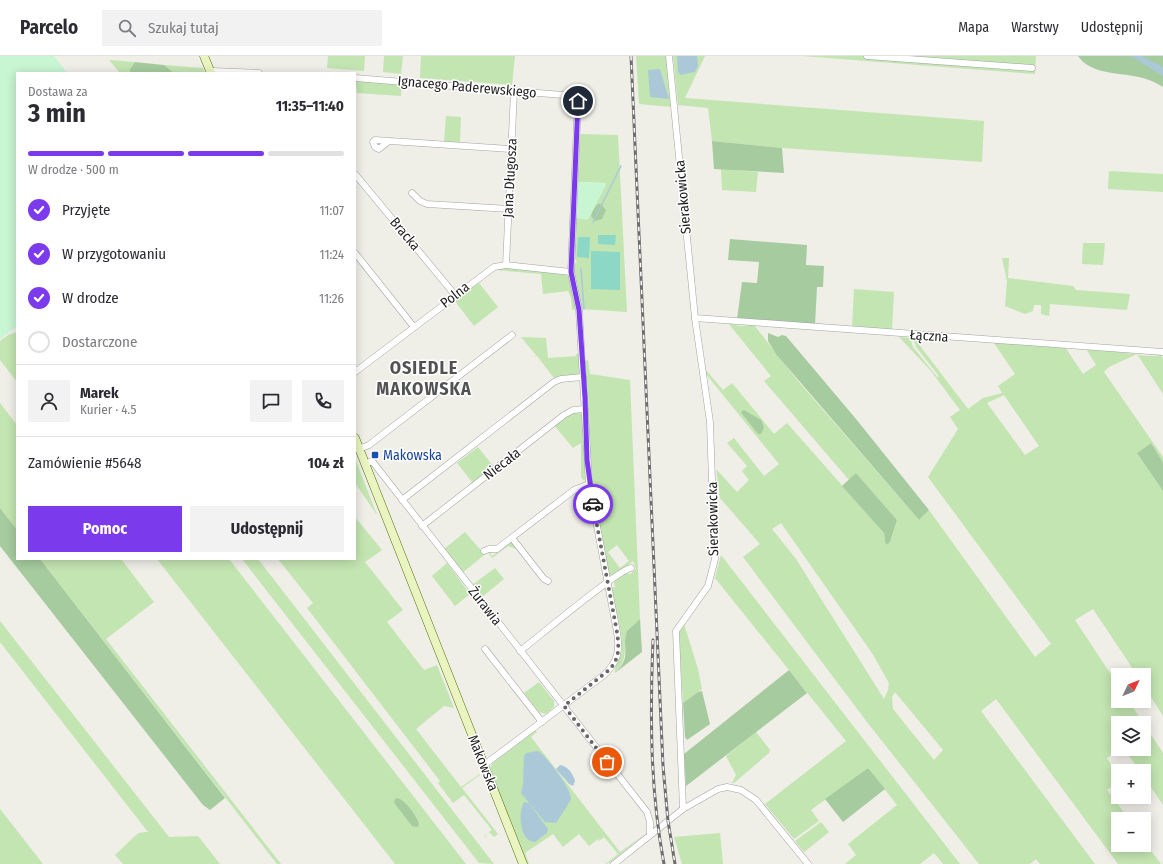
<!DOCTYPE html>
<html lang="pl">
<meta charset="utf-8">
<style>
body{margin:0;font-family:"Fira Sans Condensed",sans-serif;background:#f2f2f3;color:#2b2b33;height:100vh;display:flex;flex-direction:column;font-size:15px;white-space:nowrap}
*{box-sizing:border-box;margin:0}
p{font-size:13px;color:#7c7c81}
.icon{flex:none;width:22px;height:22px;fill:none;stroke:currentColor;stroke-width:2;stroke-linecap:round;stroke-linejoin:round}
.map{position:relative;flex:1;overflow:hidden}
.drawer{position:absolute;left:16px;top:16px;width:340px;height:488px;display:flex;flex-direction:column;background:#fff;border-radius:0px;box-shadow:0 2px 10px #0003}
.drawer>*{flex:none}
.needle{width:26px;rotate:47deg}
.tools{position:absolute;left:1111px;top:612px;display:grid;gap:8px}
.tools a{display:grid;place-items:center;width:40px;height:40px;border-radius:0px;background:#fff;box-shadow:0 2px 10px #0003;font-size:20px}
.pin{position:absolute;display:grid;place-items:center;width:34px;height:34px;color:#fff;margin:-17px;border:2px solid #fff;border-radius:50%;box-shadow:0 1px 4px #0007}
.courier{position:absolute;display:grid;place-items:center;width:40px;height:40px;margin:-20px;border:3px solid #7c3aed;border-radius:50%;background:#fff;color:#222;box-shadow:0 1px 5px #0007}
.overview em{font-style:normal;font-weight:700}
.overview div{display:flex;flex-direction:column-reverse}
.overview{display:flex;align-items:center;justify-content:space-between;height:68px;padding:0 12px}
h1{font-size:26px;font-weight:700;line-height:30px}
.bar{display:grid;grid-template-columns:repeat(4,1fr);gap:6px 4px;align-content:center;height:48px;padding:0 12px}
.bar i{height:5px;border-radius:3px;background:#e1e1e2}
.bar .selected{background:#7c3aed}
.bar p{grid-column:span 4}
.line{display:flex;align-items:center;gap:10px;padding:0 12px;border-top:1px solid #e1e1e2}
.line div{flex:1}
.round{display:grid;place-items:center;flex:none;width:42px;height:42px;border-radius:0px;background:#f2f2f3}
ol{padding:0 12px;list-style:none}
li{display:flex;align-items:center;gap:12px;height:44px}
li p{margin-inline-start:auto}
li .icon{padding:4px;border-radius:50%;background:#7c3aed;color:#fff;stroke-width:4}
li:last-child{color:#7c7c81}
li i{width:22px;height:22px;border:2px solid #e1e1e2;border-radius:50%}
.button{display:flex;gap:8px;margin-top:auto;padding:8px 12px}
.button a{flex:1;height:46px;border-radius:0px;background:#7c3aed;color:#fff;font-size:16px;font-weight:700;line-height:46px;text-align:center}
.button a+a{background:#f2f2f3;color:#2b2b33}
header{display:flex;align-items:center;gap:24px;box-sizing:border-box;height:56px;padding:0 20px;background:#fff;border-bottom:1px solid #e1e1e2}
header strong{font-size:19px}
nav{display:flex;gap:22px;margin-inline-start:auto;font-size:14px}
.search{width:280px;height:36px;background:#f2f2f3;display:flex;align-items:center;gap:10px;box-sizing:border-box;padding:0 14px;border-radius:0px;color:#7c7c81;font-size:15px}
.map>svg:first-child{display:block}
.grass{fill:#c3e5b1;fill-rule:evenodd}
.forest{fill:#a6cb9f}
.park{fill:#c8f5d2}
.pitch{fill:#8cd7c5}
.water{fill:#abc8d9}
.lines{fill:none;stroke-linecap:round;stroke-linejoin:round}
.stream{stroke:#abc8d9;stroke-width:1.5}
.street-casing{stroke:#a3a3a3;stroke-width:7}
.secondary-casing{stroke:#576e0e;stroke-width:9}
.street{stroke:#fff;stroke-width:6}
.secondary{stroke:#eaf4c0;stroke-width:8}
.rail-casing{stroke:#6d6d6d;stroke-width:3}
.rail{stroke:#fff;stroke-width:1.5;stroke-dasharray:4.5;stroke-linecap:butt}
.done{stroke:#686765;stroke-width:4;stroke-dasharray:0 7.2}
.route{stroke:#7c3aed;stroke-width:5}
.transit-dot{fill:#1a4fb4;stroke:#fff;stroke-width:1.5}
.labels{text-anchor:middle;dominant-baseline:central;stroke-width:3;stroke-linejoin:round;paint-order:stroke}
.street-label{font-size:14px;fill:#1f1f1f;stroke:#fff}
.transit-label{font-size:14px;fill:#164399;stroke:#fff;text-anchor:start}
.district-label{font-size:18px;font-weight:bold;letter-spacing:1px;fill:#525252;stroke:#fff}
</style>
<header>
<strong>Parcelo</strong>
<div class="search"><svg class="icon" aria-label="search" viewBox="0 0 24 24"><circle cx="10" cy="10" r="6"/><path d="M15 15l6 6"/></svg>Szukaj tutaj</div>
<nav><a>Mapa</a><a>Warstwy</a><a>Udostępnij</a></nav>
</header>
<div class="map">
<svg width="1163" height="808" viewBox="0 0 1163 808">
<rect width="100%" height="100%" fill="#efeee7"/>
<g class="grass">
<polygon points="328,0 365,0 364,15 327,12"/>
<polygon points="384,0 403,0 401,18 383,16"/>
<polygon points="421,0 515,0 512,29 420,22"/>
<polygon points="636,0 666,0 671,51 639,48"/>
<polygon points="673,0 705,0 685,42 984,65 982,106 782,92 712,85 708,52 678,49"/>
<polygon points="802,0 1036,0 1035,18"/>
<polygon points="109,4 135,6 130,13 130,17 120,17"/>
<polygon points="164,9 203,12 205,17 174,17"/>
<polygon points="355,24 402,28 401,40 357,37"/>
<polygon points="446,60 461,61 460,87 444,86"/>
<polygon points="580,78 618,79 627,256 581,253 573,209 577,206 574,202 575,162 588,163 605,127 578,126"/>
<polygon points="721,113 758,116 756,136 722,134"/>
<polygon points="1109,115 1163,118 1163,136 1108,133"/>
<polygon points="1083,187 1105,187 1103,209 1082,208"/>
<polygon points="1002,202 1009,202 1008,222 1073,230 1076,234 1130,238 1127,254 1050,248 1049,260 1041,258 1041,249 1034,249 1033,255 1025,258 1005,250 1007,225"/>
<polygon points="504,211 566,218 571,223 576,253 572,254 571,242 568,235 543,238 541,218 495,214 488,220 487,219 493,214"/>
<polygon points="479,227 498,251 474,270 454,244 474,229"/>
<polygon points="854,233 894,236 892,274 852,271"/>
<path d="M728 267 739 270 754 269 798 325 919 464 929 454 1035 601 1051 588 928 421 958 373 950 361 960 354 931 315 899 281 910 282 913 291 938 322V319L916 291 914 285 918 284 917 286 968 353 983 342 1002 337 998 330 1015 318 994 287 1065 291 1083 318 1096 309 1086 293C1099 294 1113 295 1126 297 1137 298 1150 302 1161 299L1163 303V338L1137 298 1109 311 1104 316 1163 401V406L1151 387 1137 397 1163 435V660L1144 630V619H1137L1093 553 1075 564 1118 629V645H1129L1143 667H1118V693H1120L1107 702 1118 719V726L1107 734 1129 763H1118V789H1144V785L1161 808H1118L996 643 981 655 1095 808H1040L1036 803 1030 808H979L867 666 743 501 760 488 720 442 716 413 737 436 749 424 742 415 747 410 727 387 734 382 764 420 779 408 706 318 705 313 723 334 732 327 774 378 787 367 884 477 885 486 887 489 890 486 897 464 856 417 849 424 764 325 771 320ZM1004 339 1039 390 1025 399 987 347ZM781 467 872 597 889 627 888 634 884 643 796 503 772 473ZM895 636 943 694 934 704 893 653 892 641Z"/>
<polygon points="17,276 17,326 0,304 0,285 8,279"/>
<polygon points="521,281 546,282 548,302 576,300 576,298 580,297 580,318 554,322 537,300 535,301 536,299"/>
<path d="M588 304 590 318 630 324 640 563 627 575C622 593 630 601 615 617 614 609 621 602 622 594 623 574 615 551 611 532L615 531 614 526 626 517 630 518 636 513 633 505 614 520 609 519 591 426 585 305ZM617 489 629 505 620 512 608 496Z"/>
<polygon points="0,347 17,369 17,474 0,452"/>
<polygon points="578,355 583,360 586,421 584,425 581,421 581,387 573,392 554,369 569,358"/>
<polygon points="478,391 493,410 505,401 506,402 471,429 470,428 472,426 457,407"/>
<polygon points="355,402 377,459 355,427"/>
<polygon points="355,461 382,494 365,506 403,554 387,566 424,614 437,609 454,652 444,650 416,673 461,731 480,718 480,719 462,732 498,778 494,781 489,776 485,780 487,784 484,780 492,774 464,739 453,747 438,727 440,725 307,552 313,547 278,503 355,503"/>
<polygon points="465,476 484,498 489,495 492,500 511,486 517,492 516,493 508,490 492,502 488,496 462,517 444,493"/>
<polygon points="721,499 960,808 943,808 934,797 920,808 845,808 856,799 848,788 897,749 868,712 811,754 819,765 794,783 765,748 846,685 715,522"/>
<polygon points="40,503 121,503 154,546 106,583 281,808 277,808"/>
<polygon points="157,503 229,503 466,808 395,808"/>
<polygon points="242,503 258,503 494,808 479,807"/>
<polygon points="447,507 470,538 455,550 432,520"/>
<polygon points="495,512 504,523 482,541 472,529"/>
<path d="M0 565 169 781 198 780 220 808H123L115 799C120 795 137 777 139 777 142 776 146 776 148 776L0 586Z"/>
<polygon points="684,568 698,613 702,633 683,647 679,578 679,572"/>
<polygon points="539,626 554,645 554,651 546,658 539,656 524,637"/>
<polygon points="1144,668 1163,697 1163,749 1144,721 1144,715 1140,715 1124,693 1144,693"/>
<polygon points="535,674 537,676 531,681 620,796 645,778 609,807 607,808 604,805 607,807 618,798 604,781 599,785 598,783 589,790 579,778 563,791 553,778 525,797 529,808 526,808 489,714 493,707"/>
<polygon points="756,676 770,694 769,697 734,727 732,727 736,719 726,700"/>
<polygon points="0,753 43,808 0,808"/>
<polygon points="821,766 829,776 804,796 795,785"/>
<polygon points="720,777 723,808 682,808 674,781"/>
</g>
<g class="forest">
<path d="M1078 0H1163V31C1157 27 1150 24 1143 22 1122 16 1092 20 1078 0Z"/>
<polygon points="135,6 164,9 174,17 130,17 130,13"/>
<polygon points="712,85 782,92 784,117 714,113"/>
<polygon points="598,148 601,148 606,154 602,163 595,165 591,160 593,154"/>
<polygon points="730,183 807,189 806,209 824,210 823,231 817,231 815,269 737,263 742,226 757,227 759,206 728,204"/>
<polygon points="768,277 778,281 782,279 786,280 856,363 929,454 919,464 776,298 768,285"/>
<polygon points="744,354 761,364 764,371 761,378 758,378 743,359 741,356"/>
<polygon points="1151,387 1163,406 1163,435 1137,397"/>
<polygon points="856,417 897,464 890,486 887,489 885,486 884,477 842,430"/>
<polygon points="0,452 17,474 17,503 40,503 225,742 210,754 203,749 0,490"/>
<path d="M640 563 642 596 615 617C633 600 621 592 627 575Z"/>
<polygon points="789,614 807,637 686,730 684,698"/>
<polygon points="702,635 710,668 687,684 685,681 683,647 698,636"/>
<polygon points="868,712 885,733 843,766 825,743"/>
<path d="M396 742C404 742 418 761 419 769L417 771 412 770 395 748 394 746Z"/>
</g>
<g class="park">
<polygon points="0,0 54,0 67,17 17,17 17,270 0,283"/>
<polygon points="578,126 606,127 606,129 588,164 577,162"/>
</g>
<g class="pitch">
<polygon points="598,179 616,179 615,189 598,188"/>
<polygon points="578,181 590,181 589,202 577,201"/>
<polygon points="591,195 620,196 620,234 591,233"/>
</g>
<g class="water">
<polygon points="677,0 697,0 698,10 695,16 680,19 678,15"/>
<polygon points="1131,0 1141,0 1163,11 1163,20"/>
<polygon points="660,13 669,43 650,41 648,14"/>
<path d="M538 695C546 699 572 734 571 743 570 746 558 764 556 767L545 766 521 737 523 729 524 700 526 697Z"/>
<path d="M560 709C568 710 573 718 575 725L573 730 569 728 556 713Z"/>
<path d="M524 746 529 747 548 773 547 777 535 786C519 785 518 757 524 746Z"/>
</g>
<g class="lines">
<g class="stream">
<polyline points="593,166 621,110"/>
<polyline points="581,212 584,253"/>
</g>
<defs>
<g id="street">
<polyline points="669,0 695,262 710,366 714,484 715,503 708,530 676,575 683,753"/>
<polyline points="867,0 1032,12"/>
<polyline points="211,15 259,17"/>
<path d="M355 22 575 40 578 43 571 216 579 254 589 428 617 576C620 594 618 606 604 619L484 709"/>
<polyline points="389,85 379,93 375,91 373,86 375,84 511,93"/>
<polyline points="355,118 455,239"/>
<polyline points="412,137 420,145 427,148 509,153"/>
<polyline points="355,197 414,271"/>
<polyline points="506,209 514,35"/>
<polyline points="695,262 1163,296"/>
<polyline points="355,316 494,211 506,209 571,216"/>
<polyline points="359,393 369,389 512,279"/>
<polyline points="365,408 372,405 647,756 650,766 650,779"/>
<polyline points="402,444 554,326 561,323 583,321"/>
<polyline points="422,470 564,359 573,354 585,353"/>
<polyline points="512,482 544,523 548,525"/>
<polyline points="484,495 489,493 497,493 574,434 589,428"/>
<polyline points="485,593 542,666"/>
<path d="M520 595C536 583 619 513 631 512"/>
<polyline points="614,808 683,753 718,733 727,731 741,734 756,744 808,808"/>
</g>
<g id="secondary">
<polyline points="204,0 211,17"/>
<polyline points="355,382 523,808"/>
</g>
</defs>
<use href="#street" class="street-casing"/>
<use href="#secondary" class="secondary-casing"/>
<use href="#street" class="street"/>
<use href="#secondary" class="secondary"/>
<defs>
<g id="rail">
<polyline points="631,0 663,710 668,765 675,808"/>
<path d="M653 584C650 659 650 734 664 808"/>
</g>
</defs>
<use href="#rail" class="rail-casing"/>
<use href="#rail" class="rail"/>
</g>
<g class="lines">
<path class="done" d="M593 448 617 576C619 590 620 603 609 614L564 650 607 706"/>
<polyline class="route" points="578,45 571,216 579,254 585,342 587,404 593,448"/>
</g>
<rect class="transit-dot" x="371" y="395" width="8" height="8" rx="2"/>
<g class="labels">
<g class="street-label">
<text transform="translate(467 31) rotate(5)">Ignacego Paderewskiego</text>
<text transform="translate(510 122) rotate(-87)">Jana Długosza</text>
<text transform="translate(683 141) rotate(-95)">Sierakowicka</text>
<text transform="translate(405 178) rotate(50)">Bracka</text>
<text transform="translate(455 239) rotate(-38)">Polna</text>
<text transform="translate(929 280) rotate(4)">Łączna</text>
<text transform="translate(502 408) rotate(-38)">Niecała</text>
<text transform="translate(713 463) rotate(-91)">Sierakowicka</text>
<text transform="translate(485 550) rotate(52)">Żurawia</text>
<text transform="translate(483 707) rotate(68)">Makowska</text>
</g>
<g class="transit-label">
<text x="383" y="399">Makowska</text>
</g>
<g class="district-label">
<text x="424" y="312">OSIEDLE<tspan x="424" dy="21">MAKOWSKA</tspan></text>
</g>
</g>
</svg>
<div class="tools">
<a><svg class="needle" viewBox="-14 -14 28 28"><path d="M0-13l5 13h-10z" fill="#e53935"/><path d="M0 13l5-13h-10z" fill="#7c7c81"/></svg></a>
<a><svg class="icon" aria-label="layers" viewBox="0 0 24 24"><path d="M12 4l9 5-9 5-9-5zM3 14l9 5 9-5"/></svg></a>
<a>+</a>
<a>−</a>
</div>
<div class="pin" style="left:607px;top:706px;background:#ea580c"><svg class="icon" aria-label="bag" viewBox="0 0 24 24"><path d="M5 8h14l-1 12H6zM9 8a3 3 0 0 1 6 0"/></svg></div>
<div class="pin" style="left:578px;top:45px;background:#1f2937"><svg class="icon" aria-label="home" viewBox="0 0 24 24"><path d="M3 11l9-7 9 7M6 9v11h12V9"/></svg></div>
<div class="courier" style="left:593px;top:448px"><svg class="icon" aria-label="car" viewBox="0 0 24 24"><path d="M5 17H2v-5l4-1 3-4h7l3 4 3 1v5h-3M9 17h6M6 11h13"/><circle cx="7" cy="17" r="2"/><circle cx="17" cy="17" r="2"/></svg></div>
<section class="drawer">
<div class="overview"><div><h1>3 min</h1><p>Dostawa za</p></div><em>11:35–11:40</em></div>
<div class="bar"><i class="selected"></i><i class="selected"></i><i class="selected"></i><i></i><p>W drodze · 500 m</p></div>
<ol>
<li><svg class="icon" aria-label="check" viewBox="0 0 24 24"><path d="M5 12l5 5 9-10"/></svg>Przyjęte<p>11:07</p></li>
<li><svg class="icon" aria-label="check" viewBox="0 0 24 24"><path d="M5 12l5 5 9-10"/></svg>W przygotowaniu<p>11:24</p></li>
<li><svg class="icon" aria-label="check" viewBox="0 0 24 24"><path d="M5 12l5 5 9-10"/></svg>W drodze<p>11:26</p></li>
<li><i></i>Dostarczone</li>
</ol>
<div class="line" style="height:72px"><a class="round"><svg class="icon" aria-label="person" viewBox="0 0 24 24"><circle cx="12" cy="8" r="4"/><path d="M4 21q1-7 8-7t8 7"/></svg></a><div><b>Marek</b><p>Kurier · 4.5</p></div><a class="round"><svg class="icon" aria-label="chat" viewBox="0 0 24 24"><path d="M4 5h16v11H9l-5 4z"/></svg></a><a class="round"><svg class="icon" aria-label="phone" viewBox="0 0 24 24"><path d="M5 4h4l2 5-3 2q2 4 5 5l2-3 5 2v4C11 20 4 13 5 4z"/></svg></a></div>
<div class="line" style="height:52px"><div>Zamówienie #5648</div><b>104 zł</b></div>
<div class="button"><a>Pomoc</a><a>Udostępnij</a></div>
</section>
</div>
